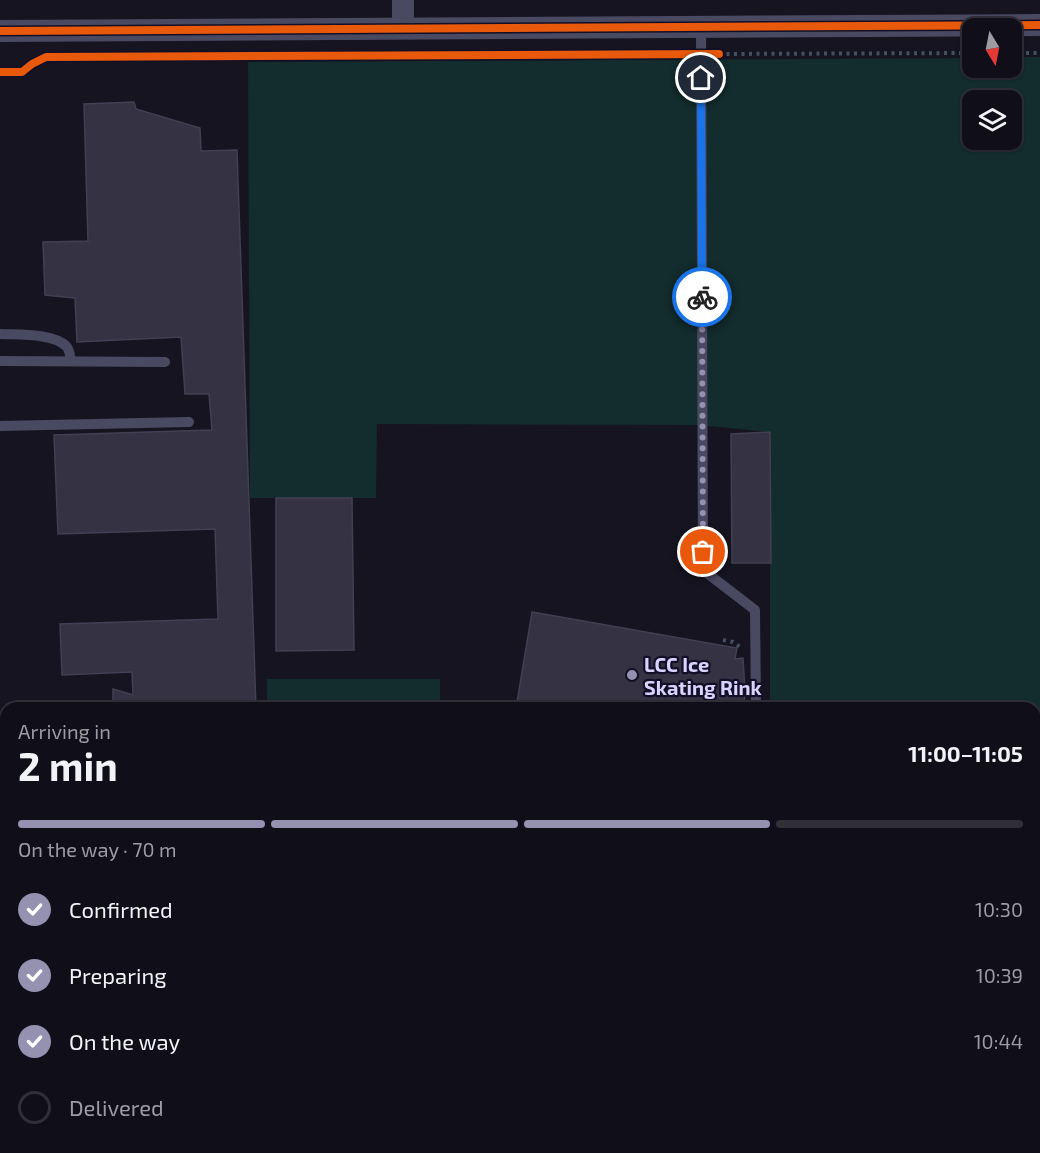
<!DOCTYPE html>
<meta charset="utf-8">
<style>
body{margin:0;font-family:"Exo 2",sans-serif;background:#1e1d26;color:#f1f3f6;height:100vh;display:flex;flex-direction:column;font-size:22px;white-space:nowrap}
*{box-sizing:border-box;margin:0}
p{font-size:20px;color:#9c9ca2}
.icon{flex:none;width:33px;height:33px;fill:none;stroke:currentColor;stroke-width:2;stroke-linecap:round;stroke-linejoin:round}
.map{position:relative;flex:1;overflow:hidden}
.side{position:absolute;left:0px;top:702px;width:1041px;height:452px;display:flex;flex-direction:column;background:#100f19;border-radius:18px 18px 0 0;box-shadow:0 2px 4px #0004,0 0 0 2px #302f38}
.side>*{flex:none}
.needle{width:39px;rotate:170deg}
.controls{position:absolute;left:962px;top:18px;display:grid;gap:12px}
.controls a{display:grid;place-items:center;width:60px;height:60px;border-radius:12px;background:#100f19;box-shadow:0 2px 4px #0004,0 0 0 2px #302f38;font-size:30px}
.pin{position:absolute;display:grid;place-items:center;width:51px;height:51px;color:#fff;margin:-26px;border:3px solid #fff;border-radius:50%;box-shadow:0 2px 6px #0007}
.courier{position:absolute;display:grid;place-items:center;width:60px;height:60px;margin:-30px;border:4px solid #1a73e8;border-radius:50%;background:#fff;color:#222;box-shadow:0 2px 8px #0007}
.summary em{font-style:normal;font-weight:700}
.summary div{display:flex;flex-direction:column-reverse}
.summary{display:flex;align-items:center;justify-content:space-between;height:102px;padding:0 18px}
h1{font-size:39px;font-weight:700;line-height:45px}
.bar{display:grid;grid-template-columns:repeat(4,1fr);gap:9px 6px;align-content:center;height:72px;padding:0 18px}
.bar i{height:8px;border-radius:4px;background:#302f38}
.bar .active{background:#9591b1}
.bar p{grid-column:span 4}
ol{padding:0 18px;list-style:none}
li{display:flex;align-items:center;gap:18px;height:66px}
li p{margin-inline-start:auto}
li .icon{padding:6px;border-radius:50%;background:#9591b1;color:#fff;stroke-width:4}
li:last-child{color:#9c9ca2}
li i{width:33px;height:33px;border:3px solid #302f38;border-radius:50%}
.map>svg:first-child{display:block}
.green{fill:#132c2d;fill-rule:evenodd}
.building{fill:#343243;stroke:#433f54;stroke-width:1.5}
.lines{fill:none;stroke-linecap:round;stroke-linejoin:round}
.path{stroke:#44505f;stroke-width:4;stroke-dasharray:3 4.5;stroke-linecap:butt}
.lane{stroke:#4a4962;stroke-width:10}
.street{stroke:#4a4962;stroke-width:22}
.cycleway-casing{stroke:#130f26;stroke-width:11}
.cycleway{stroke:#e8590c;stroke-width:8}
.done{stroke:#9591b1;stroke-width:6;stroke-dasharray:0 10.8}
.route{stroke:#1a73e8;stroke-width:8}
.poi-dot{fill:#9591b1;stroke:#130f26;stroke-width:2}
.labels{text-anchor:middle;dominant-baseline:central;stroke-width:4.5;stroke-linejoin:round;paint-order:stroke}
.poi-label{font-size:20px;font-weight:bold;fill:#d9d4ff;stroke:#130f26;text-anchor:start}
</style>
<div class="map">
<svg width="1040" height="1153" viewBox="0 0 1040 1153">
<rect width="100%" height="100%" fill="#161421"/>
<g class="green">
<path d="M1011 57H1040V886H1035V708H770V432L697 425 377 424 376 498H250L248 62 972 58V68H1011ZM972 100H1011V140H972Z"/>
<rect x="267" y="679" width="173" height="29"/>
</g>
<g class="building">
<polygon points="134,102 136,109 200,128 201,151 237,150 256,708 113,708 113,689 133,695 132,672 62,675 60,624 218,619 215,529 58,534 54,435 212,430 209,394 185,394 181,337 77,342 75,298 45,295 43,242 88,241 84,104"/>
<polygon points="770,432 771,563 732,563 731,434"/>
<polygon points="276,498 352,498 354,650 276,651"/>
<polygon points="532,612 737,648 735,659 743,658 745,691 744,708 516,708"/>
<polygon points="587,1148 966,1148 966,1153 589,1153"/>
</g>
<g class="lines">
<g class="path">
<polyline points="1011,53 1040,53"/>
<polyline points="719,54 972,53"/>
<polyline points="723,640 733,642 740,647"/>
</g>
<g class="lane">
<polyline points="701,26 703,570 755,610 756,708"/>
<path d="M0 334C18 335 55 333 67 347 70 351 70 357 71 361"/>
<polyline points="0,361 165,362"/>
<polyline points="0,426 189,422"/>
<polyline points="1035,915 1040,915"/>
<polyline points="1035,997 1040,1004"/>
<polyline points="1035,1040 1040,1033"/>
<polyline points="1035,1124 1040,1125"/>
<polyline points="1035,1146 1040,1146"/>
<polyline points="399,1153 399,1148"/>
<polyline points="518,1153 518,1148"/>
</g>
<g class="street">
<polyline points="403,0 403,28"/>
<polyline points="0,31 1040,25"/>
<polyline points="0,1010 6,1009"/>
</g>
<defs>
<g id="cycleway">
<polyline points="0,31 1040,25"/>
<polyline points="0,72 22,72 32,64 46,57 719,54"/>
</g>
</defs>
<use href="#cycleway" class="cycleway-casing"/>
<use href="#cycleway" class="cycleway"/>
</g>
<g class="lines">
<polyline class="done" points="702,297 703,552"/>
<polyline class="route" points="701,78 702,297"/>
</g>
<circle class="poi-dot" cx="632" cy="675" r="6"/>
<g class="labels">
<g class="poi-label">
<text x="644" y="664">LCC Ice<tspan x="644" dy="23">Skating Rink</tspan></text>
</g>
</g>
</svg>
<div class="controls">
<a><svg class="needle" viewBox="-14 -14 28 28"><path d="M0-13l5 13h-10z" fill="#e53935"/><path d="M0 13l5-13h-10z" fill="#9c9ca2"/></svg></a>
<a><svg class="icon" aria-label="layers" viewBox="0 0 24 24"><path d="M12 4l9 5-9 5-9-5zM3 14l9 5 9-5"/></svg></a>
</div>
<div class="pin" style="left:703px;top:552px;background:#ea580c"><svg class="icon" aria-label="bag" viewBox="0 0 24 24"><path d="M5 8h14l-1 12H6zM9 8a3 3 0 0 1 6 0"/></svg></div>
<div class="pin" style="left:701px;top:78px;background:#1f2937"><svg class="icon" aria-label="home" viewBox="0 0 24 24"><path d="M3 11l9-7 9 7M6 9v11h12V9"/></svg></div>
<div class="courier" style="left:702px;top:297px"><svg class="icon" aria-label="bike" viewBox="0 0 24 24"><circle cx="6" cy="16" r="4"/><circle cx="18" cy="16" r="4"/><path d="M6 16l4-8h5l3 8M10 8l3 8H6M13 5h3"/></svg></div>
<section class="side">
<div class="summary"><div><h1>2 min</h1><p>Arriving in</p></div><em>11:00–11:05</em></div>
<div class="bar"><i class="active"></i><i class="active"></i><i class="active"></i><i></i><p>On the way · 70 m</p></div>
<ol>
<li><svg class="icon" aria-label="check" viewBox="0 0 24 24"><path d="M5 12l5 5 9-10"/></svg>Confirmed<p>10:30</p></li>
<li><svg class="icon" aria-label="check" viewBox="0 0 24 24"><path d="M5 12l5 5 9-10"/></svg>Preparing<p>10:39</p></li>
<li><svg class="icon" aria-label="check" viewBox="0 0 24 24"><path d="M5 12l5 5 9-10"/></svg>On the way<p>10:44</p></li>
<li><i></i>Delivered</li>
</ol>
</section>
</div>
